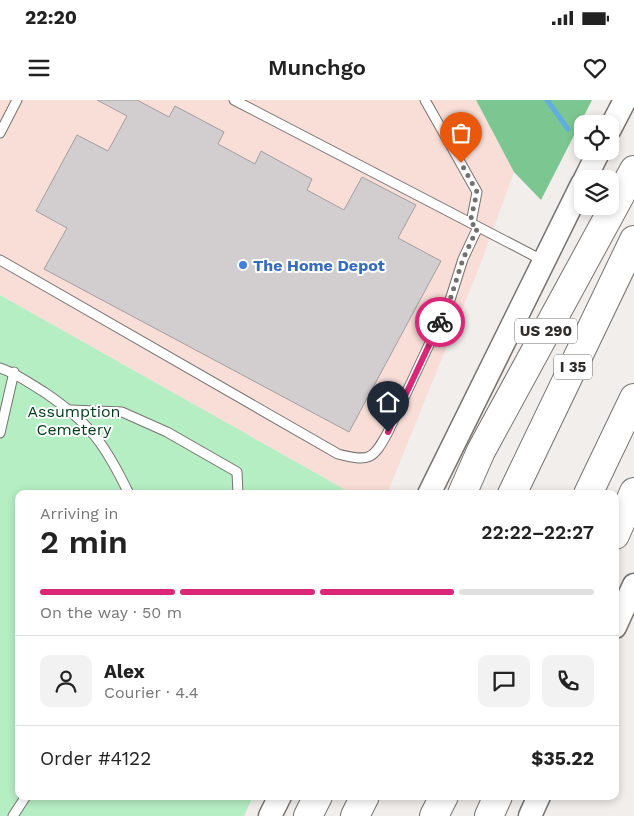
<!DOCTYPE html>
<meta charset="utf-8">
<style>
body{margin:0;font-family:"Work Sans",sans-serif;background:#f2f2f2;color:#222;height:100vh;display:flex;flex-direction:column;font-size:19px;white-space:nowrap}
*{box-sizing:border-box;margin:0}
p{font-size:16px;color:#767676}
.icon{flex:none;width:28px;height:28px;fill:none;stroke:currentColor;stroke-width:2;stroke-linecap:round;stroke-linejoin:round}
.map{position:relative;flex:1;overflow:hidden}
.details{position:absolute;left:15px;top:390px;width:604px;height:310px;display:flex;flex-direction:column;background:#fff;border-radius:10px;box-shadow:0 2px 8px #0003}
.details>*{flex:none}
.fabs{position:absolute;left:574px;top:15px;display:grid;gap:10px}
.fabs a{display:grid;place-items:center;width:45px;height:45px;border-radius:10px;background:#fff;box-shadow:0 2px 8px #0003;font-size:25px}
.pin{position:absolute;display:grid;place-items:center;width:42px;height:42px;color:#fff;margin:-51px -21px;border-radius:50% 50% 50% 0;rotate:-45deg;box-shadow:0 0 5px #0007}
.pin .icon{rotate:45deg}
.courier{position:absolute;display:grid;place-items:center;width:50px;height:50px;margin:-25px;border:4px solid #db2777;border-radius:50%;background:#fff;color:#222;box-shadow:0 1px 6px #0007}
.summary em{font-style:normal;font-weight:600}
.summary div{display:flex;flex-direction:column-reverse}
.summary{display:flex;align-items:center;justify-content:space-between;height:85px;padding:0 25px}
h1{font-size:32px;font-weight:600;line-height:38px}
.bar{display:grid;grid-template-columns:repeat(4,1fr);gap:8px 5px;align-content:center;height:60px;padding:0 25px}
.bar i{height:6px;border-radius:4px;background:#e0e0e0}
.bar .current{background:#db2777}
.bar p{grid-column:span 4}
.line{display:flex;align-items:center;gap:12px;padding:0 25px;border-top:1px solid #e0e0e0}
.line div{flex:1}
.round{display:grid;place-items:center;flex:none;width:52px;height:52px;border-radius:10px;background:#f2f2f2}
.status{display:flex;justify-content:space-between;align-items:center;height:35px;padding:0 25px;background:#fff;direction:ltr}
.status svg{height:14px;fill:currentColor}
header{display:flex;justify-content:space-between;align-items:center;height:65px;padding:0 25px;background:#fff;font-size:22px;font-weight:600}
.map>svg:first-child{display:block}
.commercial{fill:#f8ded7}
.green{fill:#b6eec3}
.forest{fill:#7cc791}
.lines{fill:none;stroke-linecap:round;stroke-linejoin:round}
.stream{stroke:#61ade2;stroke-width:5}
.building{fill:#d2cdce;stroke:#a39ea0}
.lane-casing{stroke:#767371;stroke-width:11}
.secondary-casing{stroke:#767371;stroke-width:25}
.highway-casing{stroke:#767371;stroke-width:30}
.lane{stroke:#fff;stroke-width:9}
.secondary{stroke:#fff;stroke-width:22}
.highway{stroke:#fff;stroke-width:28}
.done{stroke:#73716f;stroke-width:5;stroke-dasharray:0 9}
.route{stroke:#db2777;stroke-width:6}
.shop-dot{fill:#3f7fe0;stroke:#fff;stroke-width:2}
.labels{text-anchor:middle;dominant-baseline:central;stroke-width:4;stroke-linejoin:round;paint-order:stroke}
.shield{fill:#fff;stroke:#6d6c6b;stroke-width:1}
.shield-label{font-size:15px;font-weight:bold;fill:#2f2d2c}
.shop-label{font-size:16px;font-weight:bold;fill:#366cbe;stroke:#fff;text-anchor:start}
.park-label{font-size:16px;fill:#003c1a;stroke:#fff}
</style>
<div class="status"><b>22:20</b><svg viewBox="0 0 49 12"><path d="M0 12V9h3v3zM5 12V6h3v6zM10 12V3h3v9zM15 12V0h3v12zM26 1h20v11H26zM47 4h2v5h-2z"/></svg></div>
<header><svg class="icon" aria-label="menu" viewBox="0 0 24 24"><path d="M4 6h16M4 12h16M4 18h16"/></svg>Munchgo<svg class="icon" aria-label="heart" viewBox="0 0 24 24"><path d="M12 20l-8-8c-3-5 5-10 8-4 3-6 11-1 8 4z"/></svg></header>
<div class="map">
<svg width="634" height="716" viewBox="0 0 634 716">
<rect width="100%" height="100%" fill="#f1eeeb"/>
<polygon class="commercial" points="0,0 476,0 514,72 480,165 387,394 353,394 0,195"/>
<polygon class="green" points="0,195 353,394 19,394 19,696 253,696 244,716 0,716"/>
<polygon class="forest" points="476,0 592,0 541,100 514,72"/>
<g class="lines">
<polyline class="stream" points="547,0 568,29"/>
</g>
<polygon class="building" points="97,0 137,0 169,17 175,6 224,32 218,44 255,64 261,51 312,79 307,90 344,110 362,77 416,105 398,138 441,161 349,332 44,169 67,128 36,111 77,35 108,51 127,16"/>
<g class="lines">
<defs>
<g id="lane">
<polyline points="234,0 544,161"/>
<polyline points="425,0 477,92 471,123"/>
<polyline points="0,33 17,0"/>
<path d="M0 160 338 354C369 362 373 360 388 332L450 200 463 159 478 127"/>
<path d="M0 268C16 273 29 283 44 292 90 323 105 344 129 394"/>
<polyline points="70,310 122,312 167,332 237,372 238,394"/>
<polyline points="0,333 14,272"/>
<polyline points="13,716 26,696"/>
</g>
<g id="secondary">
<polyline points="610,29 625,0"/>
<polyline points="585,79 599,51"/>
<polyline points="429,394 582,84"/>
<polyline points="615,527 634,485"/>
<polyline points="270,716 280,696"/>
<polyline points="530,716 539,696"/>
</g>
<g id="highway">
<polyline points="462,394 481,351 634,70"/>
<polyline points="512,394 634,140"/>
<polyline points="588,394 634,298"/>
<polyline points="615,435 634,392"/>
<polyline points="308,716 318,696"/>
<polyline points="355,716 365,696"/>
<polyline points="434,716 444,696"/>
<polyline points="489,716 498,696"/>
</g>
</defs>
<use href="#lane" class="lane-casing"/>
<use href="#secondary" class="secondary-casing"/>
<use href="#highway" class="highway-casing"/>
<use href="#lane" class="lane"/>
<use href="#secondary" class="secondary"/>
<use href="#highway" class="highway"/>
</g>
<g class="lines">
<polyline class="done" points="440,222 450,200 463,159 478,127 470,123 477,92 461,63"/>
<polyline class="route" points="388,332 440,222"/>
</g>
<circle class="shop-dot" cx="243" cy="165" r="5"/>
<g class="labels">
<g class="shield">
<rect x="515" y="218.5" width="62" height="25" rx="4"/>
<rect x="554" y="254.5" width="38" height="25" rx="4"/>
</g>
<g class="shield-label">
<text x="546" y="231">US 290</text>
<text x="573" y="267">I 35</text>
</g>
<g class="shop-label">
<text x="253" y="165">The Home Depot</text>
</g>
<g class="park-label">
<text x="74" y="311">Assumption<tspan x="74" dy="18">Cemetery</tspan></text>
</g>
</g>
</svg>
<div class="fabs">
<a><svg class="icon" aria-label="locate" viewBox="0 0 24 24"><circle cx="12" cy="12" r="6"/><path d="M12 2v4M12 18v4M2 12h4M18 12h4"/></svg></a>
<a><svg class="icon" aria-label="layers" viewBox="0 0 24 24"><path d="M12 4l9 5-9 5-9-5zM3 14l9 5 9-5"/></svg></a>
</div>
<div class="pin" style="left:461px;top:63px;background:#ea580c"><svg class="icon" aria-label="bag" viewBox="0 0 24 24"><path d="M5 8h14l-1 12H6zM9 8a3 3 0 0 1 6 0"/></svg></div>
<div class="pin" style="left:388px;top:332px;background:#1f2937"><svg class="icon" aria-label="home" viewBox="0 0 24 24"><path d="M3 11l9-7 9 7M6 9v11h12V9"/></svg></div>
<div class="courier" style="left:440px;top:222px"><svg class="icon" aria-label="bike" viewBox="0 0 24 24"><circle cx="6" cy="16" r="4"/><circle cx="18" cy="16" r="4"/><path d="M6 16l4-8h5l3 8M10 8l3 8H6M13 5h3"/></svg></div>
<section class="details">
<div class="summary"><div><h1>2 min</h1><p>Arriving in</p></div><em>22:22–22:27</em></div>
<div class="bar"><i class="current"></i><i class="current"></i><i class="current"></i><i></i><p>On the way · 50 m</p></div>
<div class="line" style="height:90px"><a class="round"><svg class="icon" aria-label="person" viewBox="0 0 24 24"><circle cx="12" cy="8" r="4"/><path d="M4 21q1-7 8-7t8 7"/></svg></a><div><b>Alex</b><p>Courier · 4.4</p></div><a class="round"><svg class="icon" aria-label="chat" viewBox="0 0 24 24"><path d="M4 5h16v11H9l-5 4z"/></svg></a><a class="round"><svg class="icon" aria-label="phone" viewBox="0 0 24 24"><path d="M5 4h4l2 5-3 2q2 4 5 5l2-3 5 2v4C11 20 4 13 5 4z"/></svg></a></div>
<div class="line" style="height:65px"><div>Order #4122</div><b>$35.22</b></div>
</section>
</div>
